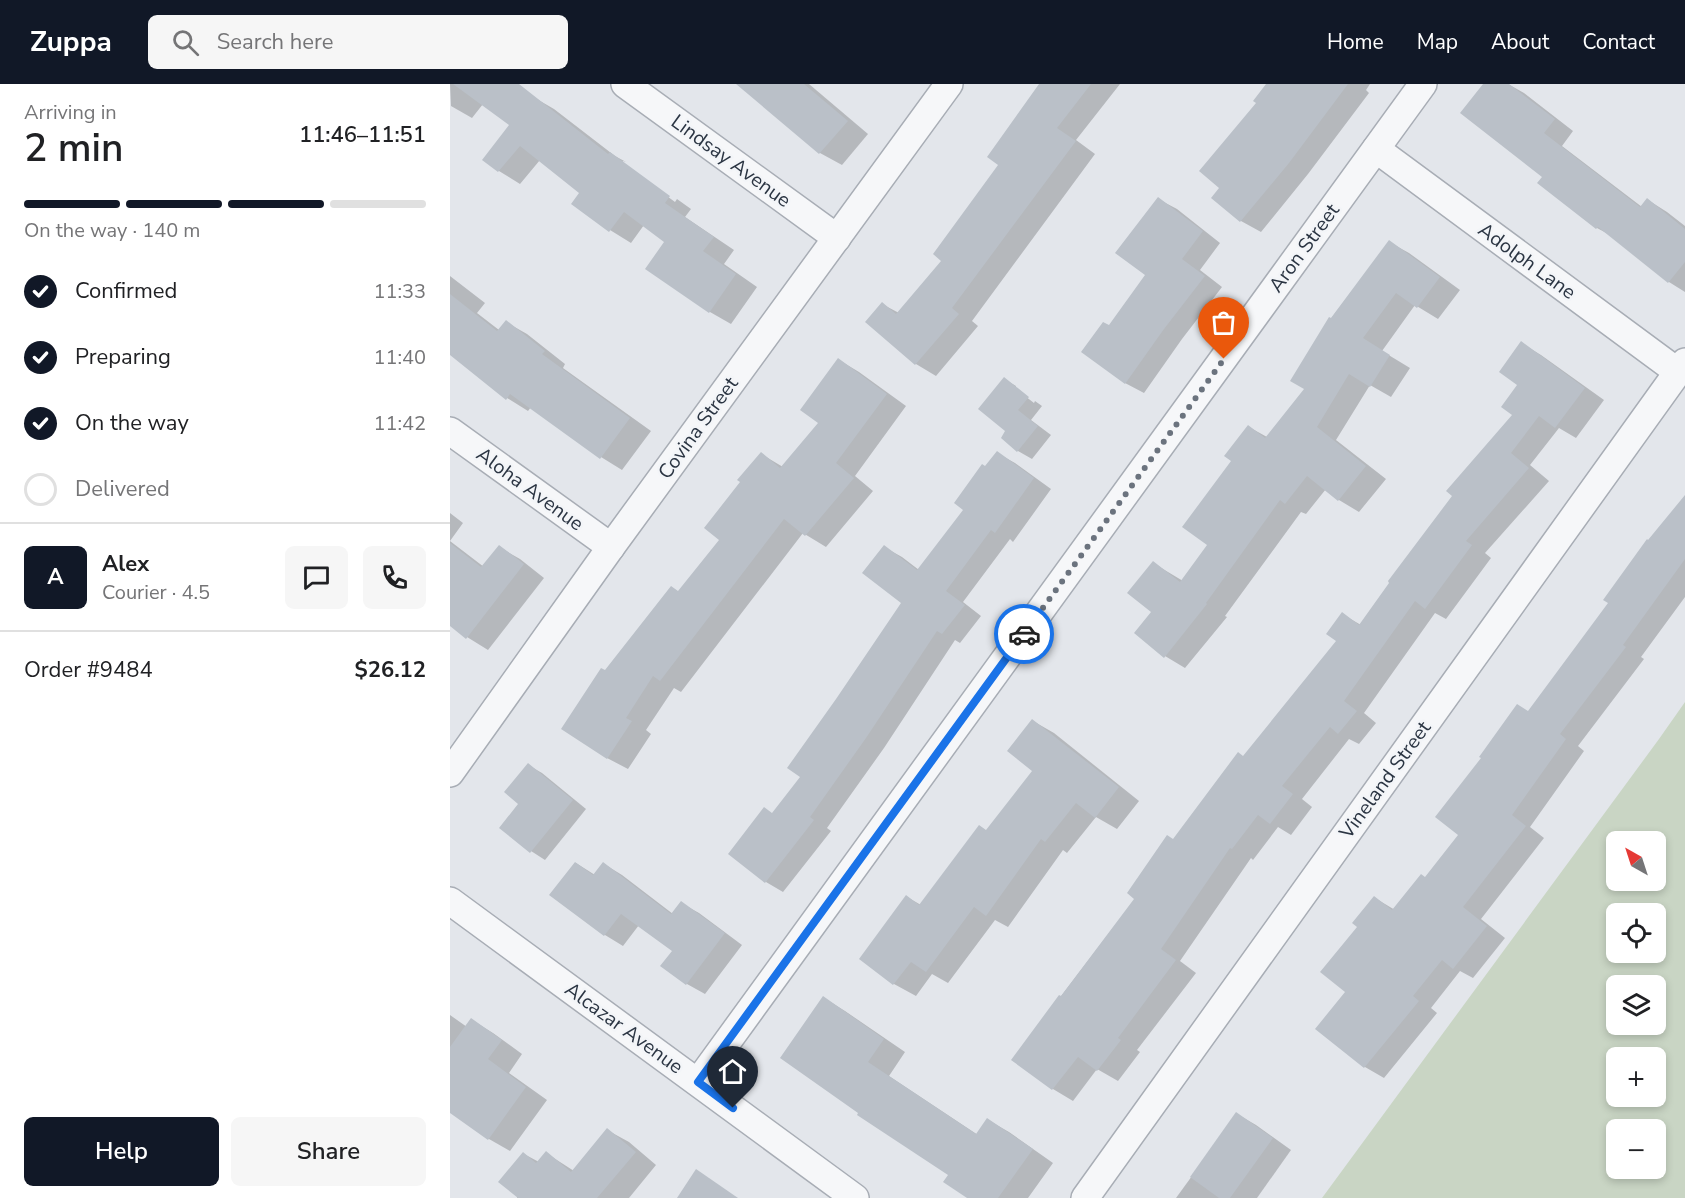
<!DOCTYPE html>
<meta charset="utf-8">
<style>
body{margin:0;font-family:"Nunito Sans",sans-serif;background:#f6f6f6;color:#202124;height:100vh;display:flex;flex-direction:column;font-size:22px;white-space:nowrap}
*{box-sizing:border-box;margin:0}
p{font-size:20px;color:#757577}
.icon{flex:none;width:33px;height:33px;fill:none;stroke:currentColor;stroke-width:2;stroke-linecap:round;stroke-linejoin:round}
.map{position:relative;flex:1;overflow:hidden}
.panel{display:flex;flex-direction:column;background:#fff;width:450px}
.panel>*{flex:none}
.needle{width:39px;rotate:321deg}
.controls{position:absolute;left:1156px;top:747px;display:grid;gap:12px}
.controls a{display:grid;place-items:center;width:60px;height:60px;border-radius:9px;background:#fff;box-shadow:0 3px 9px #0003;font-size:30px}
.pin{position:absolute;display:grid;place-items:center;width:51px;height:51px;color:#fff;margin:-62px -26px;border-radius:50% 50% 50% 0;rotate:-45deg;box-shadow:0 0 6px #0007}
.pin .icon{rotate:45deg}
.courier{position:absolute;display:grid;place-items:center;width:60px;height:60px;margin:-30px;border:4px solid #1a73e8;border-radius:50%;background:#fff;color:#222;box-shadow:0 2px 8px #0007}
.overview em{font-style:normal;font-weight:600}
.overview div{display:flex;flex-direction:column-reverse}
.overview{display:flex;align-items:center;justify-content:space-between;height:102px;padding:0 24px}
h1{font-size:39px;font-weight:600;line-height:45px}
.bar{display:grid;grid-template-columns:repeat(4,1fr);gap:9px 6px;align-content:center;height:72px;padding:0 24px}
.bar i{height:8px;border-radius:4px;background:#e0e0e0}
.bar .on{background:#111827}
.bar p{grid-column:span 4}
.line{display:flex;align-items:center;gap:15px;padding:0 24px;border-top:2px solid #e0e0e0}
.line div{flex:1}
.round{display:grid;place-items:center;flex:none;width:63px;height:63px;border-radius:9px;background:#f6f6f6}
ol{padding:0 24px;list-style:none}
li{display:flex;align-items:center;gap:18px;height:66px}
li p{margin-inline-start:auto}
li .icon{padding:6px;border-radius:50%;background:#111827;color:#fff;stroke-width:4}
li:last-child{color:#757577}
li i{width:33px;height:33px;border:3px solid #e0e0e0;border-radius:50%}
.primary-button{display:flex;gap:12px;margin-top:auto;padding:12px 24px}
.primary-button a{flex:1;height:69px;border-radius:9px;background:#111827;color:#fff;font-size:24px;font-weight:600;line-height:69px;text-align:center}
.primary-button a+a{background:#f6f6f6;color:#202124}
header{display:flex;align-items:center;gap:36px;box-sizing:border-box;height:84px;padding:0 30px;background:#111827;color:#fff}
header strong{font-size:28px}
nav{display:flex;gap:33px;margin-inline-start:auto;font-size:21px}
.search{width:420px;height:54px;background:#f6f6f6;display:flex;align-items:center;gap:15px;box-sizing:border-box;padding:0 21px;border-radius:9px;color:#757577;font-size:22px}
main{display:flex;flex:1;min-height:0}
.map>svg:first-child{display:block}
.green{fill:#c9d5c4;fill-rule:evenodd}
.shadow{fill:#0003}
.building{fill:#bac0c8}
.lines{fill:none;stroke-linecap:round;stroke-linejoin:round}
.minor-casing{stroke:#a8adb5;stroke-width:30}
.minor{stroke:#f6f7f9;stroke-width:27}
.done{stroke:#6b737e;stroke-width:6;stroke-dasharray:0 10.8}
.route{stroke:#1a73e8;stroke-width:8}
.labels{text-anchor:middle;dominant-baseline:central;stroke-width:5;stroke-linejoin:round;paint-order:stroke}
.street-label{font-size:20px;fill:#2b3543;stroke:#f3f5f8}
</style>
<header>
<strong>Zuppa</strong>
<div class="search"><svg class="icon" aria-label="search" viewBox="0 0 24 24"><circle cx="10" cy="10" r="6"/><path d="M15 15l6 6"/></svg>Search here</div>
<nav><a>Home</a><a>Map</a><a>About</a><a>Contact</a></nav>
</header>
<main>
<section class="panel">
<div class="overview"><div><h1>2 min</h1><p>Arriving in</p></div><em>11:46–11:51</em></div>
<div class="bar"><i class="on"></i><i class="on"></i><i class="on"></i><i></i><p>On the way · 140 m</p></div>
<ol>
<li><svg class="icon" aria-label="check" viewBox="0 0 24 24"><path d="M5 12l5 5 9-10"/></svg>Confirmed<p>11:33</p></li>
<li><svg class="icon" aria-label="check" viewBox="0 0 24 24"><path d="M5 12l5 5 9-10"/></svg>Preparing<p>11:40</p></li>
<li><svg class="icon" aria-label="check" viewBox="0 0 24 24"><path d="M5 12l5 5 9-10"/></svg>On the way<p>11:42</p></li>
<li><i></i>Delivered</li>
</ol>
<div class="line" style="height:108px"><b class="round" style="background:#111827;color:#fff">A</b><div><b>Alex</b><p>Courier · 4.5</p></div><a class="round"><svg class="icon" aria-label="chat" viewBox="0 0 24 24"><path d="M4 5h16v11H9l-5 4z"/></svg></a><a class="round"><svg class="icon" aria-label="phone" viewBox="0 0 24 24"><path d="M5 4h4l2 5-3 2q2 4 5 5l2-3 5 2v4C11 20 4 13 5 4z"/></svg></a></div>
<div class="line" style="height:78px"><div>Order #9484</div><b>$26.12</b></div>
<div class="primary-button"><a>Help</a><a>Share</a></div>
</section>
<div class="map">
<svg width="1235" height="1114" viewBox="0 0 1235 1114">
<rect width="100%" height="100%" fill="#e3e6eb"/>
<path class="green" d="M1235 618V1114H872L1209 655ZM1167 758H1206V796H1167ZM1167 830H1206V868H1167ZM1167 902H1206V940H1167ZM1167 974H1206V1012H1167ZM1167 1046H1206V1084H1167Z"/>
<g class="shadow">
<polygon points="0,0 67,0 85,14 104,25 165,72 176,78 173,77 172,79 225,118 227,115 241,125 235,133 284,166 274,180 307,203 281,240 260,228 216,158 194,141 181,159 160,146 131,108 90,76 70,100 49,87 34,76 61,41 33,20 22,34 1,22"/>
<polygon points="289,0 359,0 418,50 392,81 370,69"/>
<polygon points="590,0 670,0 626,56 645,70 522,237 528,242 486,292 466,280 417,238 432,220 449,229 493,176 550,81"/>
<polygon points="818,0 920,0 916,6 919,9 858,90 811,148 791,137 763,114 771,104 808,18"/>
<polygon points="1035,0 1058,0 1074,9 1123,47 1112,62 1192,123 1198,116 1217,128 1235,142 1235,208 1219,198 1160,151 1147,144 1094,93"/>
<polygon points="708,115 727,125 770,159 750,186 772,203 732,255 694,309 675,299 660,243 697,191"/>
<polygon points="939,158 959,169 1010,206 988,235 965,221 932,267 960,284 941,313 920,301 886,356 936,395 909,428 889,416 876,405 856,430 851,428 775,532 777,533 735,584 715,572 703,528 703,479 733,497 759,461 783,377 799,343 817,353 856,304 880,236"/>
<polygon points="0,192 35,219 27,229 49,246 56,238 77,250 115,280 113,284 201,347 172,386 151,373 81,323 78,327 57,314 0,269"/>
<polygon points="1071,259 1091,271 1154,316 1126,354 1109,344 1080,381 1099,397 1035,469 1041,474 996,535 985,529 914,629 926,639 909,660 899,655 852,715 862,723 841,751 828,743 803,776 801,774 730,877 746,889 687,966 690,968 668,997 647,985 623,1017 603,1005 563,975 686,814 724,757 794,674 888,557 892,530 911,541 1064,331 1069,301"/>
<polygon points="389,276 409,288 456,322 405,392 423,407 376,463 353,449 231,608 224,604 196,646 201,650 178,685 157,674 155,588 230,508 271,456 311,370 333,383 370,338"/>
<polygon points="554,295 566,302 566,305 584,319 585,317 592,322 581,336 601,351 582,375 568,367 553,354 557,347"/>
<polygon points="547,369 565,379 601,405 563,458 560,455 513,518 531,532 510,559 505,556 434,664 377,744 381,747 333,808 316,798 323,730 352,693 453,519 434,463 452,473 469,486 515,426 536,384"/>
<polygon points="1235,413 1235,513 1191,573 1194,575 1128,662 1134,667 1080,743 1094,754 1031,835 1055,854 1023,894 1010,887 981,924 987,929 934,994 915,983 867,945 897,908 909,843 925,814 945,826 976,795 1010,750 1079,628 1160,519 1199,457"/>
<polygon points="0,429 13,439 0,457 34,483 49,463 70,475 94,494 38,566 17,553 0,540"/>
<polygon points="583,637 604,649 689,717 667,745 646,733 617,769 613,766 558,843 545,836 498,899 482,890 466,912 444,900 411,875 457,813 471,821 537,747 584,687"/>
<polygon points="78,681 92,689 136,725 95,776 81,767 71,720"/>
<polygon points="126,779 145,791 154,780 172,791 223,830 231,819 249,829 292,861 255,910 237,900 224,867 189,841 173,862 155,851 102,811"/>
<polygon points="374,914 395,927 455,968 439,992 528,1051 538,1036 559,1048 603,1079 578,1114 519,1114 500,1090 409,1030"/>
<polygon points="0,931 17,943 22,936 43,949 72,970 59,989 97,1016 60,1067 39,1055 0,1027"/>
<polygon points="787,1030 806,1041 841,1066 807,1114 726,1114"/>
<polygon points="157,1046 179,1058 206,1081 179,1114 67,1114 74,1070 89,1078 96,1069 124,1087"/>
</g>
<g class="building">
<polygon points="3,0 69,0 158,70 160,68 220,112 215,119 264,153 253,167 286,190 259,229 195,185 214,158 174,128 159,148 121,120 129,109 70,62 48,88 32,76 59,41"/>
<polygon points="286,0 354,0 398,37 369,70"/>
<polygon points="589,0 641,0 607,44 626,57 502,224 509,230 465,281 415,238 432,218 446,230 491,177 483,170 548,81 537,73"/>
<polygon points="816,0 898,0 839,79 790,138 761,114 769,104 749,87 806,19 803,17"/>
<polygon points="1033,0 1059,0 1105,35 1094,49 1190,123 1197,114 1235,145 1235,178 1218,199 1148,143 1146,145 1087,99 1092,93 1010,29"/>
<polygon points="708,113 753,147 732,175 755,192 714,245 675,300 631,268 653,238 659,241 695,191 665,169"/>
<polygon points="939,156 990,193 967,224 946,209 913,254 940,271 920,303 899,290 867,343 916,382 888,417 857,392 835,420 830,416 756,519 757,520 714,574 684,549 701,528 677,509 703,477 730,498 757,461 732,443 781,377 774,372 798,341 815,354 854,305 840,297 879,233 881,234"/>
<polygon points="0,210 47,247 56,236 95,267 92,270 180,334 150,375 60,310 56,316 0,271"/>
<polygon points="1071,257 1135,304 1105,344 1089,332 1061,369 1079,384 1016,457 1022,461 975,525 965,517 894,617 907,627 888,650 880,643 832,702 843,710 820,740 808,731 782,765 780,764 711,865 726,876 668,954 671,956 647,987 628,973 602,1006 561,976 609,911 611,912 684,815 677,809 717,751 723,755 788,668 793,672 886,557 876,550 892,528 909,541 939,499 938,497 1002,412 996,407 1062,331 1051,323 1067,301 1049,288"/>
<polygon points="388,274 437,310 386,379 404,394 355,452 334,435 210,597 203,592 176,634 182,637 157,675 111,645 151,584 155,586 221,502 228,507 269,456 254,444 290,398 287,396 311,368 330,384 368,339 350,326"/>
<polygon points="554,293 579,313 568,326 588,342 567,368 551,354 555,347 528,325"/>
<polygon points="547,367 584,394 545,449 541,446 496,507 515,521 492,550 487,547 416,654 360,733 364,736 315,799 278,770 314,723 322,729 350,693 337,684 386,615 451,519 412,489 434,461 467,486 513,426 504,419 532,380 535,382"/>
<polygon points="1235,411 1235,475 1173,561 1176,563 1110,650 1116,655 1062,731 1076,742 1013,823 1037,842 1003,885 992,876 963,912 969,917 914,984 865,945 895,908 870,888 907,843 902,839 924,812 942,826 971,790 975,793 1008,751 985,733 1031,674 1029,673 1067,620 1078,627 1158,519 1153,516 1197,455 1198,456"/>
<polygon points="0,459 31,483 49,461 74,480 16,555 0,542"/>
<polygon points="582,635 669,703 645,734 626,719 595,758 591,755 536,832 524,823 476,888 461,878 443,901 409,875 456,811 469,821 529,741 536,746 582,687 557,667"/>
<polygon points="78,679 123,716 80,769 49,744 68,720 54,708"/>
<polygon points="125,778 143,791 153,778 221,830 231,817 275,849 236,901 210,882 222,867 171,830 154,852 99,811"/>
<polygon points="373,912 434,955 418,978 526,1050 537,1034 583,1065 548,1114 517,1114 493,1098 498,1091 407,1031 408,1029 330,974"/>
<polygon points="21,934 52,956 38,975 76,1003 38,1056 0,1029 0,963"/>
<polygon points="786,1028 823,1054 780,1114 769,1114 740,1093"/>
<polygon points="157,1044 186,1068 147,1114 68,1114 48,1098 73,1068 86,1079 96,1067 121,1088"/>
<polygon points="246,1085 288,1114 227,1114"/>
</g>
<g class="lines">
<defs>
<g id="minor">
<polyline points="175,0 387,154"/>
<polyline points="926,65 1228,288"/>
<polyline points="0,347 161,463"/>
<polyline points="0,689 161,463 499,0"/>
<polyline points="0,817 405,1114"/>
<polyline points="248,998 973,0"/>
<polyline points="635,1114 1235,278"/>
</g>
</defs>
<use href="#minor" class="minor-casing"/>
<use href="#minor" class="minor"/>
</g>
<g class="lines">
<polyline class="done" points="574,550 774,275"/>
<polyline class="route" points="283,1024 248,998 574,550"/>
</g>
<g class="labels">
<g class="street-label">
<text transform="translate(281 77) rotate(36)">Lindsay Avenue</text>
<text transform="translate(854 164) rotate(-54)">Aron Street</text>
<text transform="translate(1077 177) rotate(36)">Adolph Lane</text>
<text transform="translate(248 344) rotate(-54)">Covina Street</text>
<text transform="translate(80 405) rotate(36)">Aloha Avenue</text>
<text transform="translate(935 696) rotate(-54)">Vineland Street</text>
<text transform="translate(174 944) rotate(36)">Alcazar Avenue</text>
</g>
</g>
</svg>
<div class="controls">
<a><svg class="needle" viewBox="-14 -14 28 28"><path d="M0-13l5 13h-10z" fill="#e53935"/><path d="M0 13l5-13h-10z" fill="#757577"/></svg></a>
<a><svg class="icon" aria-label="locate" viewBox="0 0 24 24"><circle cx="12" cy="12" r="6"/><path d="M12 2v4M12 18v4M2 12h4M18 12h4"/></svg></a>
<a><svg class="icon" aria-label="layers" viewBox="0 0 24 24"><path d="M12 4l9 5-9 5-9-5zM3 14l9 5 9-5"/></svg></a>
<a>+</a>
<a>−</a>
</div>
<div class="pin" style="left:774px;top:275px;background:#ea580c"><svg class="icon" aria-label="bag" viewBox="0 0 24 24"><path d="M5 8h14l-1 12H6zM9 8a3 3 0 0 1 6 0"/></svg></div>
<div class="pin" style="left:283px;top:1024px;background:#1f2937"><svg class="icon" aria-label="home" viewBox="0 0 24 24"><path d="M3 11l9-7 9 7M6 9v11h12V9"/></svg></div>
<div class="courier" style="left:574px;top:550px"><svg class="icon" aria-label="car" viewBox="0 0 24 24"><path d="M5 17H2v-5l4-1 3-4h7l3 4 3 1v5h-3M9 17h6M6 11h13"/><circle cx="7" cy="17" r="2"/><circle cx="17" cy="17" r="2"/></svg></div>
</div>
</main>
